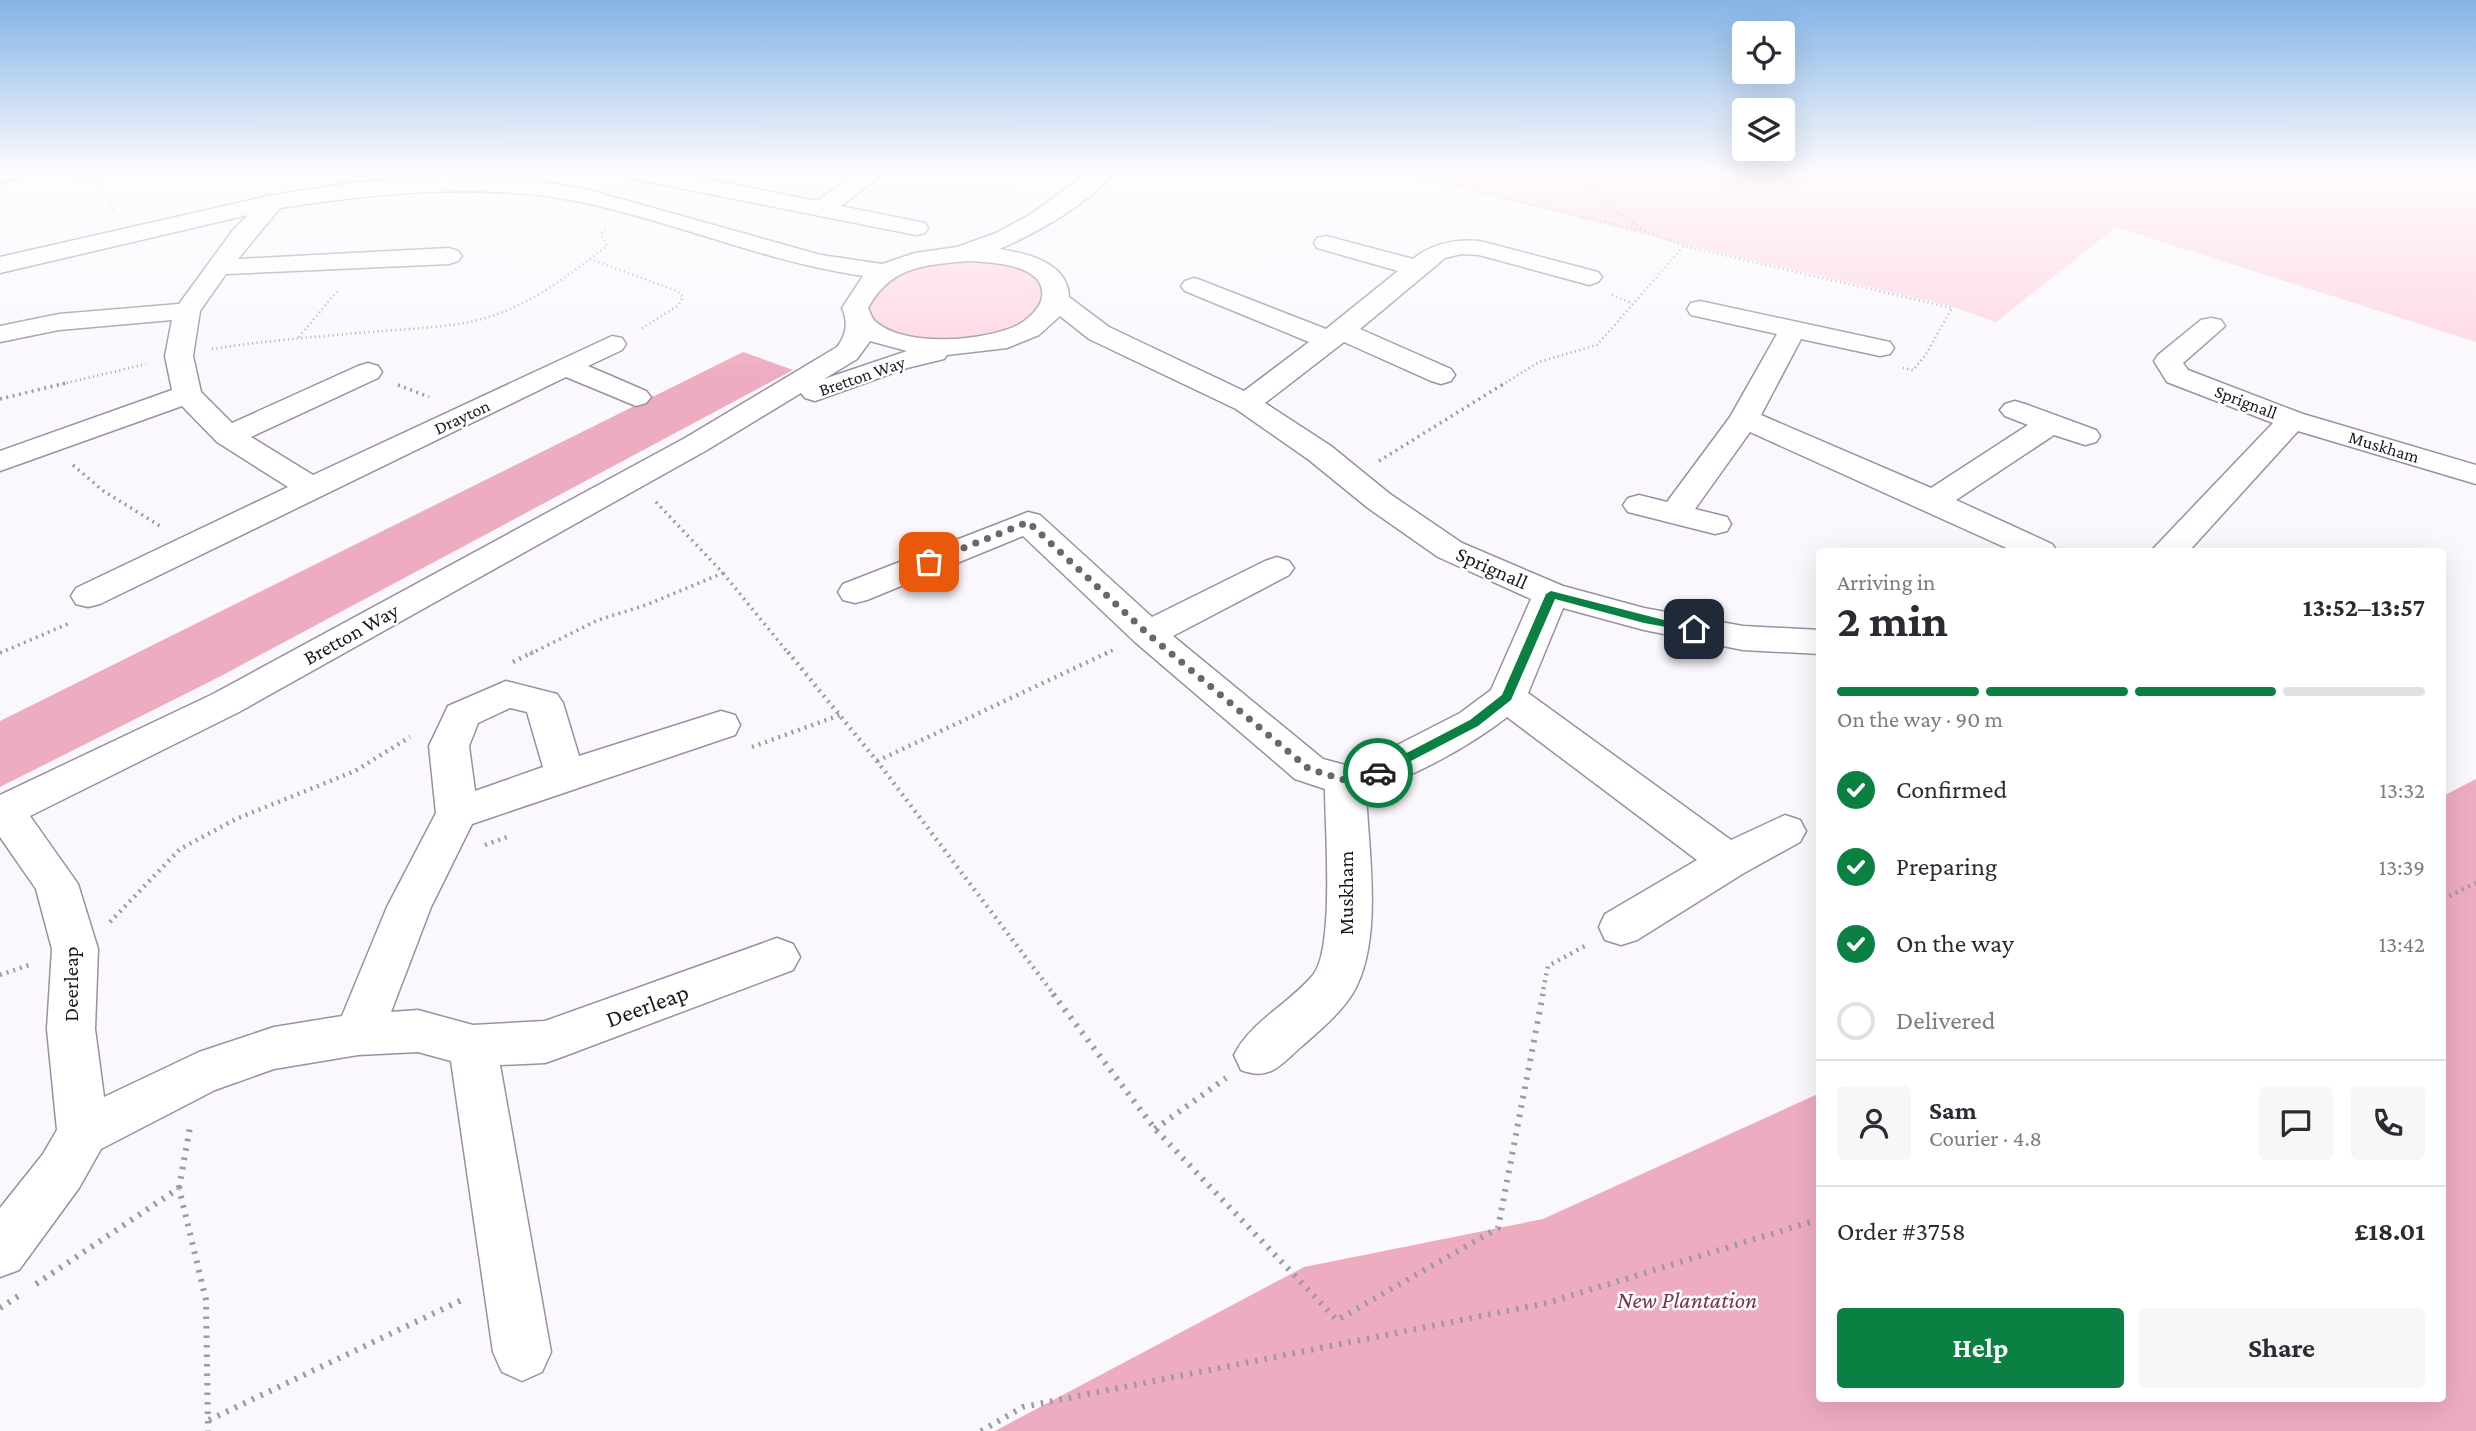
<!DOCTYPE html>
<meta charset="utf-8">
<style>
body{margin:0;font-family:"Crimson Pro",serif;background:#f7f7f7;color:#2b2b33;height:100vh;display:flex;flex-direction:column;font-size:26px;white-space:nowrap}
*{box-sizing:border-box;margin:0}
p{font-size:23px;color:#7c7c81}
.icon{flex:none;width:38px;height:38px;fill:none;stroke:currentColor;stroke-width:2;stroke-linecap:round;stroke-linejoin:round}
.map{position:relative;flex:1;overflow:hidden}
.side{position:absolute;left:1816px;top:548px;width:630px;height:854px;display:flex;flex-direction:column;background:#fff;border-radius:7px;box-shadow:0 7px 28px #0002}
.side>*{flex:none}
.buttons{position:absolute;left:1732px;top:21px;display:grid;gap:14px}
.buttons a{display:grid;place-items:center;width:63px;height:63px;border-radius:7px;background:#fff;box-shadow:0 7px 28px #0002;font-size:35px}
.pin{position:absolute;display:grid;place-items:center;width:60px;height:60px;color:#fff;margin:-30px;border-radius:14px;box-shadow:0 4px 10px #0006}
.courier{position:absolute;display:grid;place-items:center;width:70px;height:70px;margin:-35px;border:5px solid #0b8043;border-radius:50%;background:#fff;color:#222;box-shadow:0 2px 9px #0007}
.overview em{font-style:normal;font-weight:700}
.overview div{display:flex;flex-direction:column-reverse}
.overview{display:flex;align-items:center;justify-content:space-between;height:119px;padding:0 21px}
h1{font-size:46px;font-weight:700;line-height:52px}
.bar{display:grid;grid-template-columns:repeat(4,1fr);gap:10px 7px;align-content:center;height:84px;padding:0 21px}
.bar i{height:9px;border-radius:5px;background:#e1e1e2}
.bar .active{background:#0b8043}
.bar p{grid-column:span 4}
.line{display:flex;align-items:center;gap:18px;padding:0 21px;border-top:2px solid #e1e1e2}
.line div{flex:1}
.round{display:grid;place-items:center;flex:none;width:74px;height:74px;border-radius:7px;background:#f7f7f7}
ol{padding:0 21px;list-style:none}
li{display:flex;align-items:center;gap:21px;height:77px}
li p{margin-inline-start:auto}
li .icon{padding:7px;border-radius:50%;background:#0b8043;color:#fff;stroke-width:4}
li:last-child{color:#7c7c81}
li i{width:38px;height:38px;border:4px solid #e1e1e2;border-radius:50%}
.cta{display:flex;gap:14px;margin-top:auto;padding:14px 21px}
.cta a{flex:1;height:80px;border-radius:7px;background:#0b8043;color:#fff;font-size:28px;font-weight:700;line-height:80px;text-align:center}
.cta a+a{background:#f7f7f7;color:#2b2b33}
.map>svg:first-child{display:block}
.green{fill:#ffd4e0}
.forest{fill:#eeacc0}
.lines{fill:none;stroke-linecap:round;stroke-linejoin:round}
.minor-casing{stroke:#9b8fa5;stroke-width:3}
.path-far3{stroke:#9d9aa1;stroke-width:2.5;stroke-dasharray:1 3.5;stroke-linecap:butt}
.path-far2{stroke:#9d9aa1;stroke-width:3.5;stroke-dasharray:2 4.5;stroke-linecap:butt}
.path-far1{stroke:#9d9aa1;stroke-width:4.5;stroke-dasharray:2 5;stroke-linecap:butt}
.path{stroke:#9d9aa1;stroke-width:6;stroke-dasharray:2.5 7;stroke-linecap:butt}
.minor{fill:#fff;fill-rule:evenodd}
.route{fill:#0b8043}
.done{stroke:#6a666e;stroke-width:7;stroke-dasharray:0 12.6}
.labels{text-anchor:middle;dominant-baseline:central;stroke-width:5;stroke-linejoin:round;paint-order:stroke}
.far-street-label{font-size:18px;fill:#1d1821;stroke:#fff}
.street-label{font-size:21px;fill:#1d1821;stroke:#fff}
.near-street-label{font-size:24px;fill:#1d1821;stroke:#fff}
.near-park-label{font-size:24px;font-style:italic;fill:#7e314e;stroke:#fff}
</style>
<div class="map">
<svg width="2476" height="1431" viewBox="0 0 2476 1431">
<rect width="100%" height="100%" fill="#faf8fd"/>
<g class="green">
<polygon points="1400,173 2476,173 2476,342 2116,227 1996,322 1947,305 1682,244"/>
<polygon points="942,256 1033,266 1056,300 1009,337 895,343 856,303 861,292"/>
</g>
<g class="forest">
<polygon points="743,352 793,370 221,676 0,787 0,721"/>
<polygon points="2476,779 2476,1431 995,1431 1304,1267 1543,1219 1820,1093 1820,1398 2443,1398 2443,796"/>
</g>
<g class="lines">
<defs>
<g id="minor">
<polygon points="0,173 20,173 17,178 0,183"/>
<polygon points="628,173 674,173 817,201 858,173 884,173 841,206 925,223 928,228 925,233 916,235 639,180 631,178"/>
<path d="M1088 173H1113C1094 201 1031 236 999 249 1026 253 1068 262 1069 297L1109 327 1244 391 1309 342 1185 291 1181 286 1185 281 1194 278 1203 281 1326 329 1398 271 1317 248 1314 243 1317 238 1326 236 1413 259C1433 243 1455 239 1480 241L1598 272 1602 277 1598 282 1589 285 1479 255 1461 254 1445 258 1360 329 1451 369 1455 375 1451 381 1441 384 1431 381 1344 342 1265 403 1331 446 1390 494 1462 543 1563 586 1644 608 1743 626 1820 630V654L1743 650 1644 630 1563 608 1528 693 1731 840 1785 815 1800 820 1806 831 1800 842 1744 873 1637 940 1621 945 1605 940 1599 927 1605 914 1697 860 1507 717C1473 744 1408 781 1366 790 1368 850 1384 940 1353 993 1340 1014 1319 1031 1301 1047 1279 1066 1270 1081 1241 1070L1234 1055C1250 1022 1289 1004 1313 975 1335 949 1325 826 1325 789L1295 779 1135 642 1023 536 867 600 855 603 843 600 838 592 843 584 1028 512 1040 515 1152 617 1265 561 1277 557 1289 561 1294 568 1289 575 1173 636 1323 759 1345 765 1368 760 1460 713 1491 690 1531 599 1438 557 1368 508 1309 460 1236 409 1089 339 1060 316 1039 335 1007 348 947 355 944 359 907 368 815 401 805 398 801 393 707 450 239 712 30 816 78 884 98 949 95 1029 104 1097 199 1052 274 1027 342 1016 387 907 436 813 429 746 448 706 506 681 557 694 563 703 579 756 721 711 735 715 740 725 735 735 472 824 431 907 391 1012 418 1010 473 1025 545 1021 777 938 793 944 800 957 793 970 562 1057 545 1063 500 1065 551 1352 542 1372 522 1381 502 1372 493 1352 451 1061 418 1052 358 1055 274 1069 215 1090 101 1149 79 1188 19 1270 0 1277V1208L43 1154 57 1130 47 1029 52 949 36 889 0 837V795L213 694 685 438 837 347C847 334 848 322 842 308L863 276C766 262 676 222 581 202 482 182 379 193 280 208L238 259 449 248 458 251 462 256 458 261 449 264 226 274 200 311 193 356 201 392 232 423 358 366 368 363 378 366 382 372 378 378 251 437 313 475 612 336 622 338 626 344 622 350 588 366 646 391 651 397 646 403 636 406 566 377 100 604 88 607 76 604 71 596 76 588 288 487 217 442 182 406 0 471V451L172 390 165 356 172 320 59 330 0 342V326L59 314 179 304 233 230 248 215 0 273V257L273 195 358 182 442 177 531 180 585 189 821 255 882 264 915 253 957 247 996 233 1031 214ZM968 261C989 262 1047 264 1042 297 1041 308 1027 320 1018 325 984 341 907 348 876 322 872 319 870 312 868 308 891 266 924 265 968 261ZM870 341 907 351 824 379 857 359ZM510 708 527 712 543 767 475 791 469 746 478 723Z"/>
<polygon points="1700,301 1890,342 1894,348 1890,354 1880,356 1801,339 1761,415 1931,488 2028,425 2005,416 2000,410 2005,404 2015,401 2025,404 2096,430 2100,436 2096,442 2085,445 2054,435 1956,500 2052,544 2057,551 2013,551 1750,432 1695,509 1727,517 1731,524 1727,531 1715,534 1628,512 1623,505 1628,498 1639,495 1667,502 1730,417 1777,334 1691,315 1687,309 1691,303"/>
<polygon points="2211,318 2221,320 2225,326 2183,363 2188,370 2303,414 2476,465 2476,484 2298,431 2189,551 2151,551 2273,423 2167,382 2154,361 2158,355 2201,320"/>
</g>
</defs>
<use href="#minor" class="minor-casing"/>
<g class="path-far3">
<polyline points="69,173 79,183 98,183 114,212"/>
<polyline points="1399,173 1647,232 1684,246 1952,308 1925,356 1913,370 1903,368"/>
<polyline points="1582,173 1599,199 1644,230"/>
<polyline points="98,183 100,173"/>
<polyline points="590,259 677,291 683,297 679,305 641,329"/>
<polyline points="1612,295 1632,303"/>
<polyline points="299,337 338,290"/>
<path d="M212 349C268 340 325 336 382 331 420 328 462 327 498 314 539 299 573 272 607 246L601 234 607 228"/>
<polyline points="58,385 146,364"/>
<polyline points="1502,385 1539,362 1597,345 1684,246"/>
</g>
<g class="path-far2">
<polyline points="398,385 429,397"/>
<polyline points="0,399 66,383"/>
<polyline points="1379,461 1505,383"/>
<polyline points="73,465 102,490 160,526"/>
<polyline points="723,573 789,654"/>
<polyline points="0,653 70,623"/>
<polyline points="530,654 598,620 646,605 723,573 655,501"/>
<polyline points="1105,654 1115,649"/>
</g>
<g class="path-far1">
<polyline points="788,652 877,761 1055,996"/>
<polyline points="513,662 533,652"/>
<polyline points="752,747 840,715"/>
<polyline points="877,761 1109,652"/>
<polyline points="485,845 507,837"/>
<polyline points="2443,899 2476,883"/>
<polyline points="110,922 180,849 236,819 355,771 410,737"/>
<polyline points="0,975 32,964"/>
<polyline points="1542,996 1548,966 1585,946"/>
</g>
<g class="path">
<polyline points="1053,994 1155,1129 1337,1320 1498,1228 1543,994"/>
<polyline points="1155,1129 1226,1078"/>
<polyline points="179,1188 190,1127"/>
<polyline points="36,1284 179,1188 206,1300 208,1431"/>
<polyline points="0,1308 23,1293"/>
<polyline points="209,1420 464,1299"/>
<polyline points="981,1431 1023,1407 1547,1303 1820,1219"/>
</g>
<use href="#minor" class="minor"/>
</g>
<linearGradient id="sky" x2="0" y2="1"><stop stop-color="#85b3e6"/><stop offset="0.46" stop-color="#fdfcfe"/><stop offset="1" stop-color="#fdfcfe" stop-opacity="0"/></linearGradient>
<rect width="2476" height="373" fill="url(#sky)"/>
<polygon class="route" points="1551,591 1699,629 1694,632 1644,623 1555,599 1511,700 1478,726 1382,776 1374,776 1374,770 1470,720 1502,695 1546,594"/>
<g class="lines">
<polyline class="done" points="929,562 1028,522 1148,634 1309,769 1345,780 1378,773"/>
</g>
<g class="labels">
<g class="far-street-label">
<text transform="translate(862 376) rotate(-19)">Bretton Way</text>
<text transform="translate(2246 402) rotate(21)">Sprignall</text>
<text transform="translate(462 417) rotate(-25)">Drayton</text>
<text transform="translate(2384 447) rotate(17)">Muskham</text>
</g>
<g class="street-label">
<text transform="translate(1492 568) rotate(24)">Sprignall</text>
<text transform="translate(351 634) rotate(-29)">Bretton Way</text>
<text transform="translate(1346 893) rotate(-90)">Muskham</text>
<text transform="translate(71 984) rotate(-90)">Deerleap</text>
</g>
<g class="near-street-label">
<text transform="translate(647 1005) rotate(-20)">Deerleap</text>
</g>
<g class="near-park-label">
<text x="1687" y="1299">New Plantation</text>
</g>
</g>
</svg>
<div class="buttons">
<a><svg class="icon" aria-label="locate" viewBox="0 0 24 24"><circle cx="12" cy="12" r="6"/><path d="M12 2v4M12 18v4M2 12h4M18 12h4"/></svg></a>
<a><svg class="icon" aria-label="layers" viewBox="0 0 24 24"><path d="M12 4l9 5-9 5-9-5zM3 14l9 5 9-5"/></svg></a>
</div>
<div class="pin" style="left:929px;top:562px;background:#ea580c"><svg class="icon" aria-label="bag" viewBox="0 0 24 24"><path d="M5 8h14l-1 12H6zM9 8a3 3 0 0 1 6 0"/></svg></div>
<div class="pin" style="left:1694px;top:629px;background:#1f2937"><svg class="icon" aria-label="home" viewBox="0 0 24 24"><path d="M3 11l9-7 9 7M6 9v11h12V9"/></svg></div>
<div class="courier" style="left:1378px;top:773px"><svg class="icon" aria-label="car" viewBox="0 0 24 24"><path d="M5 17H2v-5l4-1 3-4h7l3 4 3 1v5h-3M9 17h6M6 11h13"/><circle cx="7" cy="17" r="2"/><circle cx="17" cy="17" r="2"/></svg></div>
<section class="side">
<div class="overview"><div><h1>2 min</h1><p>Arriving in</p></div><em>13:52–13:57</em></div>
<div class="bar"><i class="active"></i><i class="active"></i><i class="active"></i><i></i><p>On the way · 90 m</p></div>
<ol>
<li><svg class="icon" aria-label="check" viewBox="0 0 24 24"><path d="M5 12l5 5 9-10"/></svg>Confirmed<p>13:32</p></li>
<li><svg class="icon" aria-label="check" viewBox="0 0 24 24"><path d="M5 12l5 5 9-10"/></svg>Preparing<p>13:39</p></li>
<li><svg class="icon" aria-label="check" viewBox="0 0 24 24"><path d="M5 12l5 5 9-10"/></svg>On the way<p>13:42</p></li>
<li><i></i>Delivered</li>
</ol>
<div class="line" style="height:126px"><a class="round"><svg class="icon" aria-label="person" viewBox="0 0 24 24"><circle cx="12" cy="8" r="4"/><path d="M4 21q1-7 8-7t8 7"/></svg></a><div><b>Sam</b><p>Courier · 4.8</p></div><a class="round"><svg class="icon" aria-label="chat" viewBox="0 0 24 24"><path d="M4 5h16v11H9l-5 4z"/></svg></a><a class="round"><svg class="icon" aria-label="phone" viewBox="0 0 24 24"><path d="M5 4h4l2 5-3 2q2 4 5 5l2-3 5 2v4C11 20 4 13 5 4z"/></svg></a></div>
<div class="line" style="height:91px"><div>Order #3758</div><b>£18.01</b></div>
<div class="cta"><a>Help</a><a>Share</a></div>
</section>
</div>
